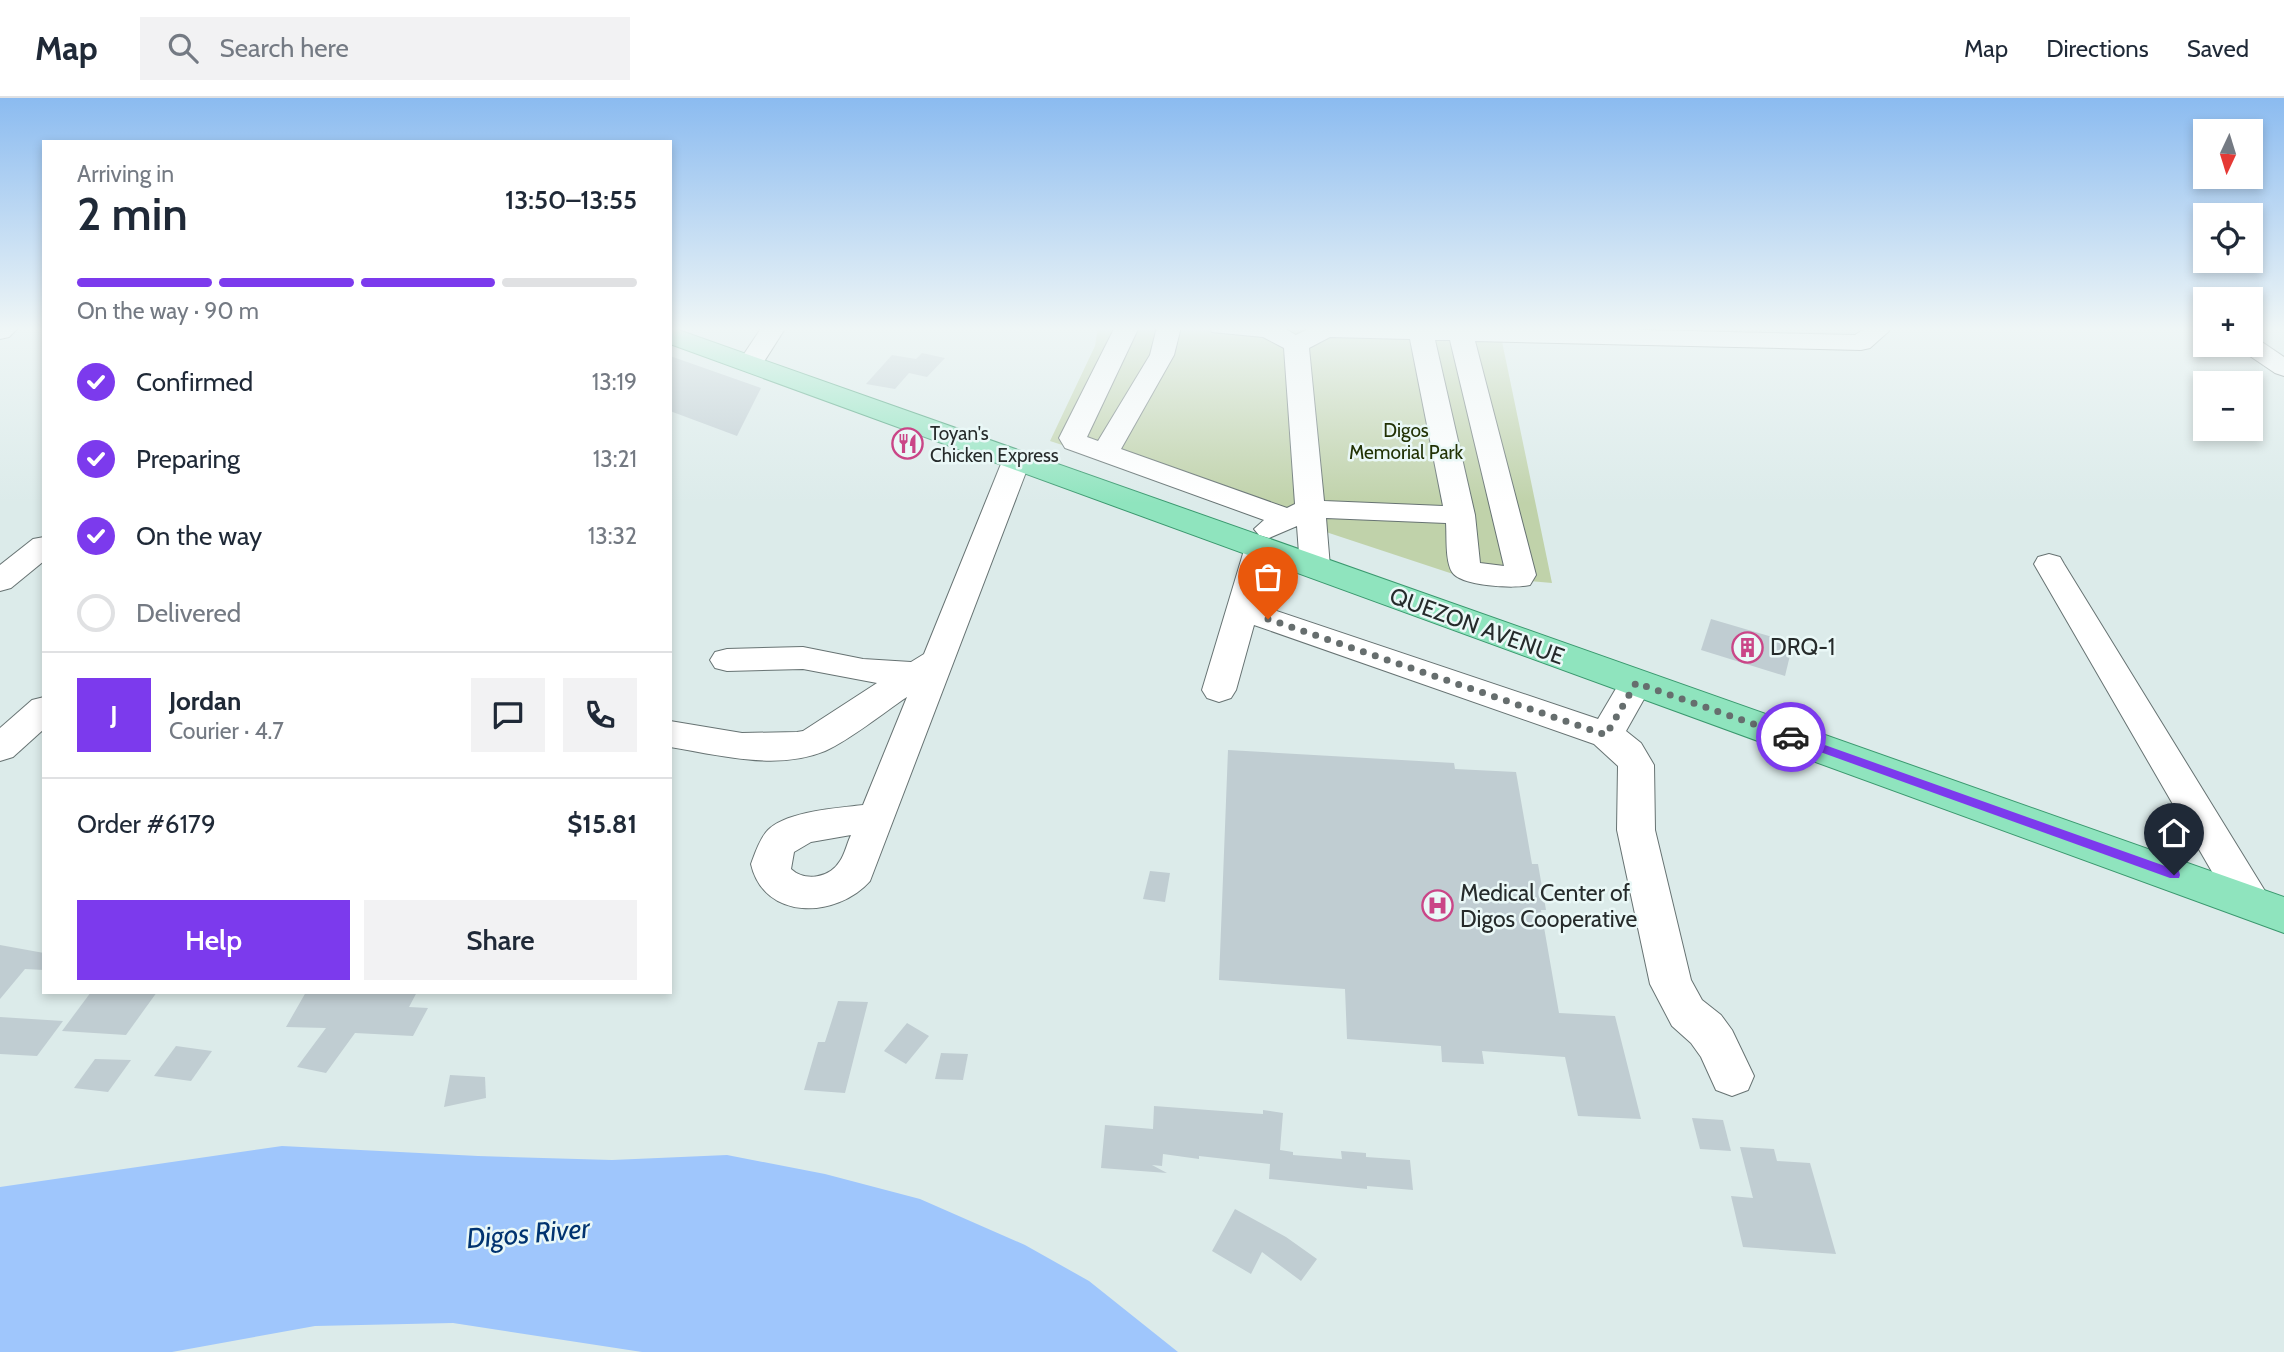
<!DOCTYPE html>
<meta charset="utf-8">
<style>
body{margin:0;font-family:Cabin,sans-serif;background:#f2f2f3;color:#1f2937;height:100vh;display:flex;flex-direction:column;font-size:26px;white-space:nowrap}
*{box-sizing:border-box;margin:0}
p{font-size:23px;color:#747a83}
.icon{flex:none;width:38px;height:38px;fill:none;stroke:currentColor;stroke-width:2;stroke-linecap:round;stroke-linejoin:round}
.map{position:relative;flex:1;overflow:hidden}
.sheet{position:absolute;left:42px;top:42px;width:630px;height:854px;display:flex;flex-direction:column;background:#fff;border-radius:0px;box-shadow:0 4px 10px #0003}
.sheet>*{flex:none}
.needle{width:46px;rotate:184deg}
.fabs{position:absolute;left:2193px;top:21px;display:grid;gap:14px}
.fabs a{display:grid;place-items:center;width:70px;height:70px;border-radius:0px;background:#fff;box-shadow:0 4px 10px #0003;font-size:35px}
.pin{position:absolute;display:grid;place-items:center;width:60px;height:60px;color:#fff;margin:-72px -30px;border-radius:50% 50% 50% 0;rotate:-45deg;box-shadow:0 0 7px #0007}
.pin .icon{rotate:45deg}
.courier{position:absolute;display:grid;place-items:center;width:70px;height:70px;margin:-35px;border:5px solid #7c3aed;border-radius:50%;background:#fff;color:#222;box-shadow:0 2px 9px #0007}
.headline em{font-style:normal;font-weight:600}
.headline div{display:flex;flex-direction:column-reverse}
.headline{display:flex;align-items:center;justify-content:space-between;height:119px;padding:0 35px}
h1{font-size:46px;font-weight:600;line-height:52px}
.bar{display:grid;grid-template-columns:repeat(4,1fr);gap:10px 7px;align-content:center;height:84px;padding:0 35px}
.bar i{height:9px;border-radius:5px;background:#e0e1e3}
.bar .on{background:#7c3aed}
.bar p{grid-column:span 4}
.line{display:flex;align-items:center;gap:18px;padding:0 35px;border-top:2px solid #e0e1e3}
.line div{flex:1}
.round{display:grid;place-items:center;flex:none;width:74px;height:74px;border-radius:0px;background:#f2f2f3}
ol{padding:0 35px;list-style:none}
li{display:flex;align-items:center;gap:21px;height:77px}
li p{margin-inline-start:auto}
li .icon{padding:7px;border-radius:50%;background:#7c3aed;color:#fff;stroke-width:4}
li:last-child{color:#747a83}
li i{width:38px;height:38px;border:4px solid #e0e1e3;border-radius:50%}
.primary-button{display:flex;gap:14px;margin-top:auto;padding:14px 35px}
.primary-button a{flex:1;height:80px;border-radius:0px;background:#7c3aed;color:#fff;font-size:28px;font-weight:600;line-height:80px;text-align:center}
.primary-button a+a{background:#f2f2f3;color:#1f2937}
header{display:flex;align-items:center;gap:42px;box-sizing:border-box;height:98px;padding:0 35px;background:#fff;border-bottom:2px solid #e0e1e3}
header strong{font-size:33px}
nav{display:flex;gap:38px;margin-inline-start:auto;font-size:24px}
.search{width:490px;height:63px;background:#f2f2f3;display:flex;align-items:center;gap:18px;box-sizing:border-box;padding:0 24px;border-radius:0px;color:#747a83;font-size:26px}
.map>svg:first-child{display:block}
.green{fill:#c0d2aa}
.water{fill:#9fc6fc}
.building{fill:#c0cdd2}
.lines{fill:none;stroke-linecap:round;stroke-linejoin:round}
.minor-casing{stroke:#677373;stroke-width:2}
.major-casing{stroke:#3a986e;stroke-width:2}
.minor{fill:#fff;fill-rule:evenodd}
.major{fill:#8fe4be;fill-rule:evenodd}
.route{fill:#7c3aed}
.done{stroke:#666e6e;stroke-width:7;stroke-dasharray:0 12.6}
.labels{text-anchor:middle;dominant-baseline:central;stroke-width:5;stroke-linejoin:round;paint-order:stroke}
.far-park-label{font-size:19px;fill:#213104;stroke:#eaf8f7}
.far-poi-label{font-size:19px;fill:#262b2b;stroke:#eaf8f7;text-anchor:start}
.street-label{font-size:23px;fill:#262b2b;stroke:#eaf8f7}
.poi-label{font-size:23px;fill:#262b2b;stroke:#eaf8f7;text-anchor:start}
.near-water-label{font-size:28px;font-style:italic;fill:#003370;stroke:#eaf8f7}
</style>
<header>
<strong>Map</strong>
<div class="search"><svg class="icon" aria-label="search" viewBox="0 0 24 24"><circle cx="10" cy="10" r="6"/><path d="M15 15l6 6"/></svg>Search here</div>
<nav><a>Map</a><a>Directions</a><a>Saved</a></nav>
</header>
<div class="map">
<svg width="2284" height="1254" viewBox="0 0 2284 1254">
<rect width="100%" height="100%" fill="#dcebea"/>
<polygon class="green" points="1098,229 1499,229 1552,485 1453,476 1050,343 1095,248"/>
<polygon class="water" points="282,1048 478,1058 612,1062 727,1057 825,1076 920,1101 1025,1147 1089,1183 1178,1254 642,1254 453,1225 315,1228 172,1254 0,1254 0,1089"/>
<g class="building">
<polygon points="922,255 945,260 927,279 909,275 895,291 866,286 892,257 916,261"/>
<polygon points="670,258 761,290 737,338 670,313"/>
<polygon points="1711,521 1793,545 1785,578 1701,552"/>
<polygon points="1228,652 1454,665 1455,671 1516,674 1532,766 1538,766 1546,812 1541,812 1559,915 1615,918 1641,1021 1578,1018 1565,959 1482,953 1484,966 1442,964 1441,948 1347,941 1345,891 1219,882"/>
<polygon points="1150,773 1170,775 1165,804 1143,801"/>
<polygon points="0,847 44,855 44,872 25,871 0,901"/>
<polygon points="91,894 157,894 126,937 62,933"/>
<polygon points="306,894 417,894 409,909 428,910 413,938 355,935 326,975 297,969 326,930 286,929"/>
<polygon points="838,903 868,904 845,995 804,992 818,944 825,944"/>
<polygon points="0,919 63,923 37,958 0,956"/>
<polygon points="907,925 929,938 906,966 884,953"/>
<polygon points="176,948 212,953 191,983 154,978"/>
<polygon points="941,955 968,956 963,982 935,981"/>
<polygon points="95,961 131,962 108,994 74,990"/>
<polygon points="450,977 485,979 486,1000 444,1009"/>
<polygon points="1154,1008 1263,1016 1263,1012 1283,1015 1280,1052 1293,1054 1293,1057 1342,1061 1341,1053 1366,1055 1366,1059 1410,1062 1413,1092 1367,1088 1367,1091 1269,1081 1270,1066 1199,1058 1199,1061 1163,1056 1162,1068 1152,1067 1167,1075 1101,1070 1105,1027 1153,1031"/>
<polygon points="1692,1020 1723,1022 1731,1053 1700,1051"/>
<polygon points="1740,1049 1774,1051 1777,1063 1810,1065 1836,1156 1743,1149 1731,1098 1753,1100"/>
<polygon points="1235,1111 1286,1139 1317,1161 1301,1183 1262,1154 1251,1176 1212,1153"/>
</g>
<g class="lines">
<defs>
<g id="minor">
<polygon points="0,229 19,229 9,239 0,241"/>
<polygon points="762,229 786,229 760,270 751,273 742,270 738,265"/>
<path d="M1115 229H1139L1087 339 1098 343 1150 257 1157 229H1181L1174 257 1121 351 1287 410 1295 406 1284 250 1263 239 1212 234 1209 229H1282L1296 237 1312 229H1524L1855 237 1864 231 1862 229H1887L1889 233 1870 250 1861 252 1475 243 1536 477 1530 487C1515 491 1460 488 1452 474 1445 462 1447 439 1446 425L1326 420 1330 469 1326 476 1315 479 1304 476 1300 469 1297 428 1269 440 1259 437 1254 431 1264 422 1065 350 1059 340ZM1330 239 1410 241 1443 408 1324 403 1309 250ZM1435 242H1450L1504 468 1480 465 1475 417Z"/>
<polygon points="2250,240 2259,242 2284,259 2284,278 2275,275 2241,252 2238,247 2250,247"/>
<path d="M1017 353 1027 355 1031 361 870 783C836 821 764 823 751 766 755 755 760 740 768 732 787 713 838 710 863 707L907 599C883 615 850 642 825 653 776 673 720 657 670 649V623L742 635 797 634 803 633 877 585 803 571 727 573 715 570 710 562 715 554 727 551 803 549 863 561 911 564 924 556 1003 361 1007 355ZM851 737C847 745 845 756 840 763 830 780 805 784 791 771L794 754 811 744Z"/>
<polygon points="44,439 44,463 11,490 0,493 0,467 33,441"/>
<polygon points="1260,440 1271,442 1275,449 1259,507 1598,621 1624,577 1636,573 1648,577 1653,585 1626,633 1641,645 1654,667 1655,732 1691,882 1702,902 1721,917 1732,932 1754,978 1748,992 1732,998 1716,992 1701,959 1691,945 1672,928 1650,886 1617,732 1618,668 1594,646 1254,527 1236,592 1231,600 1219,604 1207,600 1202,592 1245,449 1249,442"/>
<polygon points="2049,456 2060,459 2064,466 2265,793 2271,805 2265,817 2251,821 2237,817 2034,466 2038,459"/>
<polygon points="44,599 44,631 13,659 0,663 0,630 32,602"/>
</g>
<polygon id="major" points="670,229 2284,799 2284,835 670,246"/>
</defs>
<use href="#minor" class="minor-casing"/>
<use href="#major" class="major-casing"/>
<use href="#minor" class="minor"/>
<use href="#major" class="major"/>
</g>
<linearGradient id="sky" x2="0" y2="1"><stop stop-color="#8bbbf0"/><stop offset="0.57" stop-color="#eff6f6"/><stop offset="1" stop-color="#eff6f6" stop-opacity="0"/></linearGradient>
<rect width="2284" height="405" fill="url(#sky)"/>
<polygon class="route" points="1791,635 2179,773 2180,777 2179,780 2170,780 1787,642 1785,639"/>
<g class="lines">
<polyline class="done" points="1268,521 1606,637 1636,585 1791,639"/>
</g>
<defs>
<symbol id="restaurant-ring" viewBox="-11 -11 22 22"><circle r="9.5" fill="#eaf8f7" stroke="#ca4587" stroke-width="1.5"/><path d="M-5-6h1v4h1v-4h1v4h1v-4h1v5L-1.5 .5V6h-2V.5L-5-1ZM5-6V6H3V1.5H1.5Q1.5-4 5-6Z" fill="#ca4587"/></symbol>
<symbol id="building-ring" viewBox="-11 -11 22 22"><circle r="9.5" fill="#eaf8f7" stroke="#ca4587" stroke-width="1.5"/><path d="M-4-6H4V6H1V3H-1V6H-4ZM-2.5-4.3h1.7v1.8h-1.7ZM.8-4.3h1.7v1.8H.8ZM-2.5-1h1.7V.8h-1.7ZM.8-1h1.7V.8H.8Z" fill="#ca4587"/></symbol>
<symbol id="hospital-ring" viewBox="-11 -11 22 22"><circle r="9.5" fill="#eaf8f7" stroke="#ca4587" stroke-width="1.5"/><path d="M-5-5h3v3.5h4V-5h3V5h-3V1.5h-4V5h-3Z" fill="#ca4587"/></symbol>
</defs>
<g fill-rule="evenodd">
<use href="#restaurant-ring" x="890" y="328" width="35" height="35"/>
<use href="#building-ring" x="1730" y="532" width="35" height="35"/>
<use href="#hospital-ring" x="1420" y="790" width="35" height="35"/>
</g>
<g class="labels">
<g class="far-park-label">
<text x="1406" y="332">Digos<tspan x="1406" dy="22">Memorial Park</tspan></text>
</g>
<g class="far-poi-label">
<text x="930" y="335">Toyan's<tspan x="930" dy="22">Chicken Express</tspan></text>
</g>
<g class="street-label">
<text transform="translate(1477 528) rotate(20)">QUEZON AVENUE</text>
</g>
<g class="poi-label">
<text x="1770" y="549">DRQ-1</text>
<text x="1460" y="795">Medical Center of<tspan x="1460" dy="26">Digos Cooperative</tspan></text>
</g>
<g class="near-water-label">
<text transform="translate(528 1135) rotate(-5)">Digos River</text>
</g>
</g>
</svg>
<div class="fabs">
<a><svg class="needle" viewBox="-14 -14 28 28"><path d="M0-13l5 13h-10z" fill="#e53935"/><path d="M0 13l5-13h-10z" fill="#747a83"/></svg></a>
<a><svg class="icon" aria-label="locate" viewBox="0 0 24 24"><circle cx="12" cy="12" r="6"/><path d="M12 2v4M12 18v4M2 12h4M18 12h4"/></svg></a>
<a>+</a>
<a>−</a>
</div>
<div class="pin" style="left:1268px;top:521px;background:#ea580c"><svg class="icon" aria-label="bag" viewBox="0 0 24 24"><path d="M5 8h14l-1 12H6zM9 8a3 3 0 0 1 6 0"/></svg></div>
<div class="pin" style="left:2174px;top:777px;background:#1f2937"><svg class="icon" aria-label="home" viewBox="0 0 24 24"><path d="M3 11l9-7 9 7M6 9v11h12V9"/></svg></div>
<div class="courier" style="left:1791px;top:639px"><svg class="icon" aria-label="car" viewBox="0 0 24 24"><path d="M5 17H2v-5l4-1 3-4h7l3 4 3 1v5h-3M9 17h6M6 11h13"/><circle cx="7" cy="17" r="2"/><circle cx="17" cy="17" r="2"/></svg></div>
<section class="sheet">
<div class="headline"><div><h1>2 min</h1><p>Arriving in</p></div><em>13:50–13:55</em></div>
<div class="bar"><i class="on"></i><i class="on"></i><i class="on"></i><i></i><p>On the way · 90 m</p></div>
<ol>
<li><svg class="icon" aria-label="check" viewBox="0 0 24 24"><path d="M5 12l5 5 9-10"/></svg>Confirmed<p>13:19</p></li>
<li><svg class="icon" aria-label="check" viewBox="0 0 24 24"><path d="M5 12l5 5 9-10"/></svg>Preparing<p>13:21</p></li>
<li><svg class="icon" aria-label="check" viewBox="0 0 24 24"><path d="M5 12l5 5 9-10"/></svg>On the way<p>13:32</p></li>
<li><i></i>Delivered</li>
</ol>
<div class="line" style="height:126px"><b class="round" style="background:#7c3aed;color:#fff">J</b><div><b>Jordan</b><p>Courier · 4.7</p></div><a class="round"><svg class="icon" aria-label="chat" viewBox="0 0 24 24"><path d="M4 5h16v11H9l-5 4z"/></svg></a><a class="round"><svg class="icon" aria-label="phone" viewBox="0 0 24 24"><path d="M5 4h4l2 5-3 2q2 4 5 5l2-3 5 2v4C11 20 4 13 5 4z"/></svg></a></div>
<div class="line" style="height:91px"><div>Order #6179</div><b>$15.81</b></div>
<div class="primary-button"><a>Help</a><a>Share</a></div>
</section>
</div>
